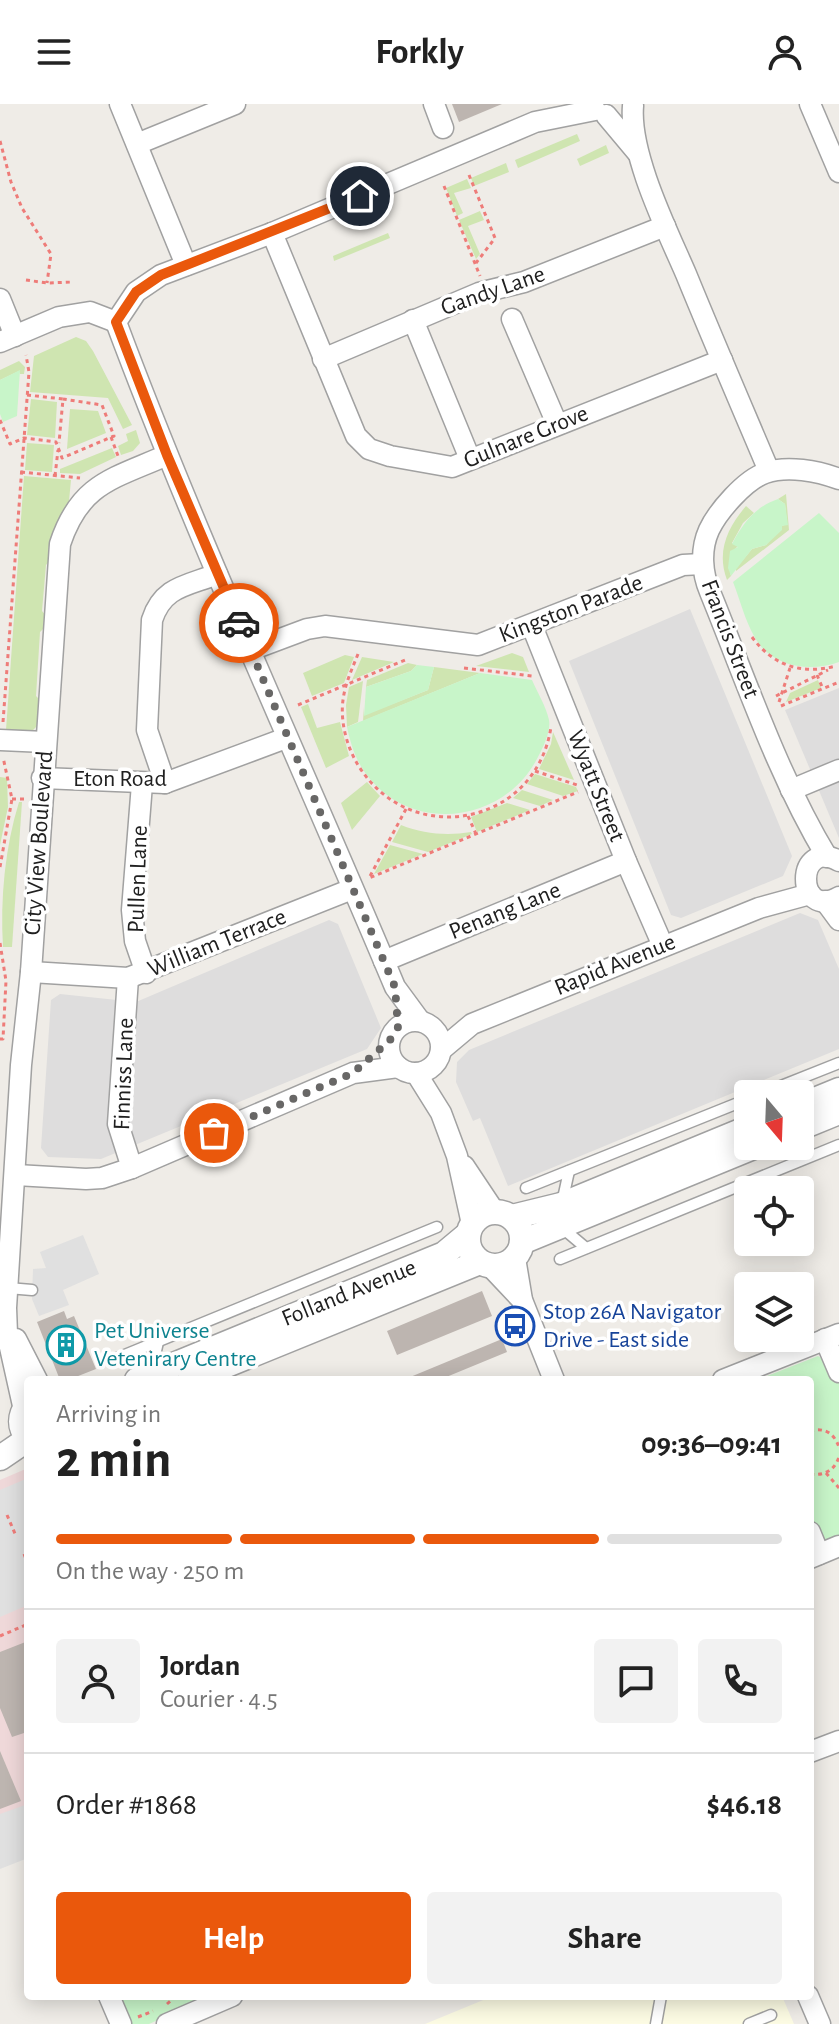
<!DOCTYPE html>
<meta charset="utf-8">
<style>
body{margin:0;font-family:"Alegreya Sans",sans-serif;background:#f2f2f2;color:#222;height:100vh;display:flex;flex-direction:column;font-size:30px;white-space:nowrap}
*{box-sizing:border-box;margin:0}
p{font-size:26px;color:#767676}
.icon{flex:none;width:44px;height:44px;fill:none;stroke:currentColor;stroke-width:2;stroke-linecap:round;stroke-linejoin:round}
.map{position:relative;flex:1;overflow:hidden}
.drawer{position:absolute;left:24px;top:1272px;width:790px;height:624px;display:flex;flex-direction:column;background:#fff;border-radius:8px;box-shadow:0 4px 20px #0003}
.drawer>*{flex:none}
.needle{width:52px;rotate:161deg}
.fabs{position:absolute;left:734px;top:976px;display:grid;gap:16px}
.fabs a{display:grid;place-items:center;width:80px;height:80px;border-radius:8px;background:#fff;box-shadow:0 4px 20px #0003;font-size:40px}
.pin{position:absolute;display:grid;place-items:center;width:68px;height:68px;color:#fff;margin:-34px;border:4px solid #fff;border-radius:50%;box-shadow:0 2px 8px #0007}
.courier{position:absolute;display:grid;place-items:center;width:80px;height:80px;margin:-40px;border:6px solid #ea580c;border-radius:50%;background:#fff;color:#222;box-shadow:0 2px 10px #0007}
.headline em{font-style:normal;font-weight:700}
.headline div{display:flex;flex-direction:column-reverse}
.headline{display:flex;align-items:center;justify-content:space-between;height:136px;padding:0 32px}
h1{font-size:52px;font-weight:700;line-height:60px}
.bar{display:grid;grid-template-columns:repeat(4,1fr);gap:12px 8px;align-content:center;height:96px;padding:0 32px}
.bar i{height:10px;border-radius:6px;background:#e0e0e0}
.bar .selected{background:#ea580c}
.bar p{grid-column:span 4}
.line{display:flex;align-items:center;gap:20px;padding:0 32px;border-top:2px solid #e0e0e0}
.line div{flex:1}
.round{display:grid;place-items:center;flex:none;width:84px;height:84px;border-radius:8px;background:#f2f2f2}
.button{display:flex;gap:16px;margin-top:auto;padding:16px 32px}
.button a{flex:1;height:92px;border-radius:8px;background:#ea580c;color:#fff;font-size:32px;font-weight:700;line-height:92px;text-align:center}
.button a+a{background:#f2f2f2;color:#222}
header{display:flex;justify-content:space-between;align-items:center;height:104px;padding:0 32px;background:#fff;font-size:36px;font-weight:700}
.map>svg:first-child{display:block}
.residential{fill:#dedddd}
.commercial{fill:#efd8d9}
.education{fill:#fcfbe3}
.grass{fill:#cfe5b1}
.park{fill:#c8f5c9}
.parking{fill:#e0e0e0}
.building{fill:#bdb5b0}
.lines{fill:none;stroke-linecap:round;stroke-linejoin:round}
.service-casing{stroke:#a1a1a1;stroke-width:13}
.minor-casing{stroke:#a1a1a1;stroke-width:23}
.tertiary-casing{stroke:#a1a1a1;stroke-width:27}
.path{stroke:#ee7c79;stroke-width:3;stroke-dasharray:4 4;stroke-linecap:butt}
.service{stroke:#fff;stroke-width:10}
.minor{stroke:#fff;stroke-width:20}
.tertiary{stroke:#fff;stroke-width:24}
.done{stroke:#686766;stroke-width:8;stroke-dasharray:0 14.4}
.route{stroke:#ea580c;stroke-width:10}
.labels{text-anchor:middle;dominant-baseline:central;stroke-width:7;stroke-linejoin:round;paint-order:stroke}
.street-label{font-size:24px;fill:#202020;stroke:#fff}
.transit-label{font-size:24px;fill:#164399;stroke:#fff;text-anchor:start}
.culture-label{font-size:24px;fill:#0d838f;stroke:#fff;text-anchor:start}
</style>
<header><svg class="icon" aria-label="menu" viewBox="0 0 24 24"><path d="M4 6h16M4 12h16M4 18h16"/></svg>Forkly<svg class="icon" aria-label="person" viewBox="0 0 24 24"><circle cx="12" cy="8" r="4"/><path d="M4 21q1-7 8-7t8 7"/></svg></header>
<div class="map">
<svg width="839" height="1920" viewBox="0 0 839 1920">
<rect width="100%" height="100%" fill="#efece7"/>
<g class="residential">
<polygon points="690,505 792,752 783,772 681,814 671,811 569,557"/>
<polygon points="839,584 839,734 785,606"/>
<polygon points="800,809 818,816 839,865 839,945 508,1082 480,1014 473,1017 456,978 457,958 469,946"/>
<polygon points="329,816 338,820 381,924 367,945 101,1055 48,1053 41,1044 51,896 60,890 136,898"/>
</g>
<polygon class="commercial" points="28,1364 28,1746 0,1757 0,1376"/>
<polygon class="education" points="493,1892 782,1892 794,1920 425,1920"/>
<g class="grass">
<polygon points="577,30 580,37 518,64 515,56"/>
<polygon points="606,41 609,49 580,62 577,55"/>
<polygon points="506,59 509,68 474,82 471,74"/>
<polygon points="467,75 471,84 454,89 463,109 457,112 446,84"/>
<polygon points="480,107 484,116 468,122 480,150 476,155 459,116"/>
<polygon points="388,129 390,134 334,157 333,152"/>
<polygon points="76,233 86,237 93,247 132,321 123,325 108,294 30,288 34,252"/>
<polygon points="19,257 25,263 24,270 20,270 19,267 0,276 0,266"/>
<polygon points="31,295 57,298 55,334 27,331"/>
<polygon points="70,305 98,307 106,329 67,345"/>
<polygon points="136,326 140,339 133,347 121,351 118,342 128,337 126,330"/>
<polygon points="27,339 54,341 52,368 25,366"/>
<polygon points="112,344 116,353 80,370 60,369 60,365"/>
<polygon points="24,372 71,376 69,397 56,422 52,454 46,461 42,507 48,514 47,521 40,528 36,592 42,598 39,620 32,627 6,626"/>
<polygon points="786,390 789,426 736,467 736,464 752,445 766,441 782,422 787,420 785,400 778,395"/>
<path d="M746 402 754 409 743 419 732 439 738 442C730 449 728 462 731 472L727 476C716 447 728 423 746 402Z"/>
<polygon points="512,549 523,553 529,568 476,562"/>
<polygon points="345,551 354,553 344,579 312,592 303,569"/>
<polygon points="362,553 394,558 352,576"/>
<polygon points="408,559 417,561 411,567 366,583 367,576"/>
<polygon points="434,563 480,569 363,617 364,603 364,611 428,586"/>
<polygon points="818,576 821,584 786,598 790,589"/>
<polygon points="363,577 358,618 347,623 346,601 349,583"/>
<polygon points="308,600 317,624 340,618 349,652 326,664 301,603"/>
<polygon points="553,628 574,676 539,665 551,640"/>
<polygon points="535,670 576,683 578,687 563,692 527,680"/>
<polygon points="0,673 7,674 8,703 0,741"/>
<polygon points="367,678 380,692 352,726 341,699"/>
<polygon points="522,686 553,696 540,702 513,694"/>
<path d="M19 698H22L12 843H3C0 795 5 743 19 698Z"/>
<polygon points="507,699 530,706 477,728 471,713"/>
<path d="M401 721C424 730 447 732 471 728L472 730 428 748 392 738Z"/>
<polygon points="390,741 423,750 374,770"/>
</g>
<g class="park">
<polygon points="20,266 17,312 3,318 0,310 0,276"/>
<path d="M778 395 785 400 788 421 782 422V426L766 441 752 445 731 472 728 464 730 447 738 443 732 440C743 419 755 403 778 395Z"/>
<path d="M819 409 839 429V558C809 569 770 563 754 532 745 516 740 496 733 478Z"/>
<polygon points="417,561 434,563 428,586 364,612 366,583 411,567"/>
<path d="M480 569 532 576C537 588 546 602 549 616 551 626 544 642 539 651 505 722 405 732 362 664 354 651 350 637 347 623Z"/>
<polygon points="818,1252 833,1262 839,1277 839,1435 826,1440 816,1430 812,1418 810,1419 810,1276 757,1276"/>
<polygon points="121,1892 212,1892 149,1920 132,1920"/>
</g>
<g class="parking">
<polygon points="83,1131 99,1170 63,1186 69,1201 39,1212 32,1195 33,1165 46,1164 40,1148"/>
<polygon points="28,1374 28,1501 0,1513 0,1386"/>
<polygon points="28,1700 28,1754 0,1765 0,1710"/>
</g>
<g class="building">
<polygon points="452,0 502,0 459,18"/>
<polygon points="482,1187 492,1212 397,1251 387,1227"/>
<polygon points="64,1207 67,1215 74,1212 96,1265 68,1276 60,1276 37,1218"/>
<polygon points="502,1235 507,1248 439,1276 403,1276"/>
<polygon points="28,1537 28,1639 24,1629 12,1633 0,1604 0,1548"/>
<polygon points="0,1647 21,1697 0,1705"/>
</g>
<g class="lines">
<defs>
<g id="service">
<polyline points="761,990 839,959"/>
<polyline points="526,1084 748,995"/>
<polyline points="562,1099 569,1067"/>
<polyline points="560,1122 586,1144"/>
<polyline points="560,1155 839,1041"/>
<polyline points="8,1184 32,1186"/>
<polyline points="115,1255 437,1123"/>
<polyline points="151,1269 158,1238"/>
<polyline points="656,1920 661,1892"/>
<polyline points="749,1920 771,1911"/>
</g>
<g id="minor">
<polyline points="120,0 186,161"/>
<polyline points="434,0 443,24"/>
<polyline points="810,0 839,68"/>
<path d="M633 2C629 50 667 126 686 170 713 236 741 301 769 367"/>
<polyline points="606,11 637,48"/>
<polyline points="137,40 235,0"/>
<polyline points="272,129 356,332 369,345 390,352 452,363 722,256"/>
<polyline points="0,195 15,232"/>
<polyline points="512,215 557,320"/>
<polyline points="413,216 470,355"/>
<path d="M116 218C200 443 302 661 395 883L420 917"/>
<polyline points="0,238 59,213 90,208 116,218 136,188 161,171 272,129 535,18 595,6"/>
<polyline points="323,255 479,189 524,178 665,122"/>
<polyline points="532,522 626,757 663,842"/>
<polyline points="251,546 307,525 325,522 478,541 683,461 702,460"/>
<polyline points="0,636 45,638"/>
<polyline points="42,674 165,679 286,634"/>
<path d="M165 679 147 626 152 516C163 482 187 482 217 470"/>
<polyline points="142,680 132,806 135,837 146,869"/>
<polyline points="791,686 839,666"/>
<path d="M827 753C778 672 746 576 710 488 702 469 700 446 709 426 718 407 745 376 765 369 787 361 818 367 839 375"/>
<path d="M839 757C795 733 795 817 839 793"/>
<polyline points="825,797 839,816"/>
<polyline points="384,857 626,757"/>
<polyline points="31,868 128,874 352,785"/>
<polyline points="128,874 118,1020 132,1064"/>
<circle cx="415" cy="943" r="26"/>
<polyline points="441,946 472,920 759,804 810,790"/>
<polyline points="416,969 441,1009 457,1052 472,1120"/>
<polyline points="464,1062 494,1107"/>
<polyline points="16,1071 86,1075 102,1074 132,1064 353,969 398,963"/>
<polyline points="515,1154 522,1196 554,1276"/>
<polyline points="490,1162 522,1196"/>
<polyline points="16,1235 37,1276"/>
<polyline points="825,1235 839,1268"/>
<polyline points="723,1276 839,1230"/>
<path d="M24 1306 7 1230 6 1204 21 961 31 868 60 440C80 379 113 375 167 351"/>
<polyline points="810,1428 819,1450"/>
<polyline points="810,1454 839,1442"/>
<polyline points="810,1648 839,1637"/>
<polyline points="109,1892 121,1920"/>
<polyline points="808,1892 820,1920"/>
<polyline points="167,1920 232,1892"/>
</g>
<g id="tertiary">
<polyline points="800,1002 839,986"/>
<polyline points="800,1024 839,1008"/>
<circle cx="495" cy="1135" r="27"/>
<polyline points="512,1113 561,1101 748,1024"/>
<polyline points="522,1138 756,1042"/>
<polyline points="137,1276 444,1150 468,1130"/>
<polyline points="190,1276 480,1158"/>
<path d="M28 1300C19 1312 19 1323 28 1334"/>
<polyline points="0,1354 28,1335"/>
</g>
</defs>
<use href="#service" class="service-casing"/>
<use href="#minor" class="minor-casing"/>
<use href="#tertiary" class="tertiary-casing"/>
<g class="path">
<polyline points="0,37 11,78 22,104 51,150 47,179"/>
<polyline points="469,71 495,134 476,159"/>
<polyline points="444,82 480,172"/>
<polyline points="26,176 47,179 73,178"/>
<polyline points="27,291 63,295 59,339"/>
<polyline points="0,316 10,340 24,334 56,338 62,354 114,332 102,301 63,295"/>
<polyline points="111,333 118,352"/>
<polyline points="21,368 80,374"/>
<polyline points="55,372 58,346"/>
<path d="M752 533C773 562 802 571 836 562"/>
<path d="M358 550C352 565 345 580 343 596 340 618 347 643 358 661 410 746 536 722 551 623"/>
<polyline points="464,564 532,572"/>
<polyline points="817,571 823,585"/>
<polyline points="776,592 828,566"/>
<polyline points="779,598 790,564"/>
<polyline points="298,601 405,556"/>
<polyline points="781,602 839,578"/>
<polyline points="3,618 29,268 26,251"/>
<polyline points="535,667 577,681"/>
<polyline points="12,695 27,695"/>
<polyline points="406,705 369,774 578,688"/>
<polyline points="468,712 476,730"/>
<polyline points="0,763 12,695 3,653"/>
<polyline points="0,839 6,877 3,935 0,935"/>
<path d="M810 1327C824 1323 834 1329 839 1343"/>
<polyline points="826,1369 839,1384"/>
<path d="M810 1370C824 1372 834 1367 839 1353"/>
<polyline points="7,1411 16,1432"/>
<polyline points="24,1450 28,1460"/>
<polyline points="0,1532 28,1520"/>
<polyline points="167,1900 176,1892"/>
<polyline points="138,1913 153,1907"/>
</g>
<use href="#service" class="service"/>
<use href="#minor" class="minor"/>
<use href="#tertiary" class="tertiary"/>
</g>
<g class="lines">
<polyline class="done" points="214,1029 353,969 390,936 398,923 395,883 239,519"/>
<polyline class="route" points="239,519 167,351 116,218 136,188 161,171 360,92"/>
</g>
<defs>
<symbol id="bus-ring" viewBox="-11 -11 22 22"><circle r="9.5" fill="#fff" stroke="#1a4fb4" stroke-width="1.5"/><path d="M-5-6H5V4H4V6H2V4H-2V6H-4V4H-5ZM-3.5-4V0h7V-4ZM-3.5 1.2v1.5H-2V1.2ZM2 1.2v1.5H3.5V1.2Z" fill="#1a4fb4"/></symbol>
<symbol id="building-ring" viewBox="-11 -11 22 22"><circle r="9.5" fill="#fff" stroke="#0f9aa8" stroke-width="1.5"/><path d="M-4-6H4V6H1V3H-1V6H-4ZM-2.5-4.3h1.7v1.8h-1.7ZM.8-4.3h1.7v1.8H.8ZM-2.5-1h1.7V.8h-1.7ZM.8-1h1.7V.8H.8Z" fill="#0f9aa8"/></symbol>
</defs>
<g fill-rule="evenodd">
<use href="#bus-ring" x="493" y="1200" width="44" height="44"/>
<use href="#building-ring" x="44" y="1219" width="44" height="44"/>
</g>
<g class="labels">
<g class="street-label">
<text transform="translate(493 187) rotate(-19)">Gandy Lane</text>
<text transform="translate(526 333) rotate(-22)">Gulnare Grove</text>
<text transform="translate(571 505) rotate(-21)">Kingston Parade</text>
<text transform="translate(730 535) rotate(69)">Francis Street</text>
<text x="120" y="675">Eton Road</text>
<text transform="translate(596 682) rotate(68)">Wyatt Street</text>
<text transform="translate(39 739) rotate(-86)">City View Boulevard</text>
<text transform="translate(138 775) rotate(-88)">Pullen Lane</text>
<text transform="translate(505 807) rotate(-22)">Penang Lane</text>
<text transform="translate(217 839) rotate(-22)">William Terrace</text>
<text transform="translate(615 861) rotate(-22)">Rapid Avenue</text>
<text transform="translate(124 970) rotate(-88)">Finniss Lane</text>
<text transform="translate(349 1189) rotate(-22)">Folland Avenue</text>
</g>
<g class="transit-label">
<text x="543" y="1208">Stop 26A Navigator<tspan x="543" dy="28">Drive - East side</tspan></text>
</g>
<g class="culture-label">
<text x="94" y="1227">Pet Universe<tspan x="94" dy="28">Vetenirary Centre</tspan></text>
</g>
</g>
</svg>
<div class="fabs">
<a><svg class="needle" viewBox="-14 -14 28 28"><path d="M0-13l5 13h-10z" fill="#e53935"/><path d="M0 13l5-13h-10z" fill="#767676"/></svg></a>
<a><svg class="icon" aria-label="locate" viewBox="0 0 24 24"><circle cx="12" cy="12" r="6"/><path d="M12 2v4M12 18v4M2 12h4M18 12h4"/></svg></a>
<a><svg class="icon" aria-label="layers" viewBox="0 0 24 24"><path d="M12 4l9 5-9 5-9-5zM3 14l9 5 9-5"/></svg></a>
</div>
<div class="pin" style="left:214px;top:1029px;background:#ea580c"><svg class="icon" aria-label="bag" viewBox="0 0 24 24"><path d="M5 8h14l-1 12H6zM9 8a3 3 0 0 1 6 0"/></svg></div>
<div class="pin" style="left:360px;top:92px;background:#1f2937"><svg class="icon" aria-label="home" viewBox="0 0 24 24"><path d="M3 11l9-7 9 7M6 9v11h12V9"/></svg></div>
<div class="courier" style="left:239px;top:519px"><svg class="icon" aria-label="car" viewBox="0 0 24 24"><path d="M5 17H2v-5l4-1 3-4h7l3 4 3 1v5h-3M9 17h6M6 11h13"/><circle cx="7" cy="17" r="2"/><circle cx="17" cy="17" r="2"/></svg></div>
<section class="drawer">
<div class="headline"><div><h1>2 min</h1><p>Arriving in</p></div><em>09:36–09:41</em></div>
<div class="bar"><i class="selected"></i><i class="selected"></i><i class="selected"></i><i></i><p>On the way · 250 m</p></div>
<div class="line" style="height:144px"><a class="round"><svg class="icon" aria-label="person" viewBox="0 0 24 24"><circle cx="12" cy="8" r="4"/><path d="M4 21q1-7 8-7t8 7"/></svg></a><div><b>Jordan</b><p>Courier · 4.5</p></div><a class="round"><svg class="icon" aria-label="chat" viewBox="0 0 24 24"><path d="M4 5h16v11H9l-5 4z"/></svg></a><a class="round"><svg class="icon" aria-label="phone" viewBox="0 0 24 24"><path d="M5 4h4l2 5-3 2q2 4 5 5l2-3 5 2v4C11 20 4 13 5 4z"/></svg></a></div>
<div class="line" style="height:104px"><div>Order #1868</div><b>$46.18</b></div>
<div class="button"><a>Help</a><a>Share</a></div>
</section>
</div>
